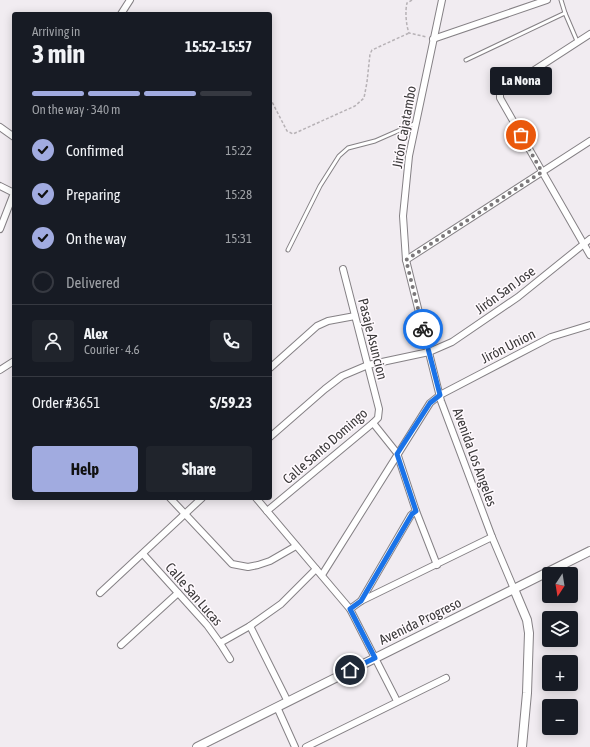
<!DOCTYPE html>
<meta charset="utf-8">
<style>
body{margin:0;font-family:"Asap Condensed",sans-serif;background:#20242c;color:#f1f3f6;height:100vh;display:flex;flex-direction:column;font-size:15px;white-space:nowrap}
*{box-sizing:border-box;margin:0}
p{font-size:13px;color:#9ea1a6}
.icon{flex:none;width:22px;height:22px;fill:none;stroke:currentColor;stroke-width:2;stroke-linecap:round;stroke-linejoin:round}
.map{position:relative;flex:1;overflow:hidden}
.details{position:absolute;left:12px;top:12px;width:260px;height:488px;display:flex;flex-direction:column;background:#171b24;border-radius:4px;box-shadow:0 2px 10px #0003}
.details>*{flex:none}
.needle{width:26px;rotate:192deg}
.buttons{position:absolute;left:542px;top:567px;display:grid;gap:8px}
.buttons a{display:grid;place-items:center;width:36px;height:36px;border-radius:4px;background:#171b24;box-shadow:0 2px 10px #0003;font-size:20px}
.pin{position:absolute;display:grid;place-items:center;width:34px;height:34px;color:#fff;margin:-17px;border:2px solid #fff;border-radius:50%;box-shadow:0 1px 4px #0007}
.courier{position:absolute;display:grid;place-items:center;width:40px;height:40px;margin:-20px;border:3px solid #1a73e8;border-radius:50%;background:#fff;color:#222;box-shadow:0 1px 5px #0007}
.bubble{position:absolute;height:28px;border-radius:4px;background:#171b24;box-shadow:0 2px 10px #0003;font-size:13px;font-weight:700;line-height:28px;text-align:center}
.overview em{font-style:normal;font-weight:700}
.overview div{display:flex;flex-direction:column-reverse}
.overview{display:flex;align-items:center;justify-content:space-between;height:68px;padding:0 20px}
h1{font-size:26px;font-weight:700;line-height:30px}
.bar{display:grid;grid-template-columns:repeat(4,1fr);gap:6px 4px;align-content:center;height:48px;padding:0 20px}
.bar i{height:5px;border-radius:3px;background:#363941}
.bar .current{background:#a1abe0}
.bar p{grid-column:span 4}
.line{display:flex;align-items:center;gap:10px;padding:0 20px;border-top:1px solid #363941}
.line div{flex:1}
.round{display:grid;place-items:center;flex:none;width:42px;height:42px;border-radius:4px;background:#20242c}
ol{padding:0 20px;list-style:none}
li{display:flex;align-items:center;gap:12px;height:44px}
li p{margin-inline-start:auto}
li .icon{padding:4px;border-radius:50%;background:#a1abe0;color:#111;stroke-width:4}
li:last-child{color:#9ea1a6}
li i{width:22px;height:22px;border:2px solid #363941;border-radius:50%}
.button{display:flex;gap:8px;margin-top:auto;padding:8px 20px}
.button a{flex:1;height:46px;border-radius:4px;background:#a1abe0;color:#111;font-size:16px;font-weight:700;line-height:46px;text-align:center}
.button a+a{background:#20242c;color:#f1f3f6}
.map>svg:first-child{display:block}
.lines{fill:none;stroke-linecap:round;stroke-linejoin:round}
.service-casing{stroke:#858185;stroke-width:5}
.minor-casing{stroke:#858185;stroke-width:8}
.tertiary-casing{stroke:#858185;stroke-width:10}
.path{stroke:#b7b2b6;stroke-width:1.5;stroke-dasharray:3 2;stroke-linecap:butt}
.service{stroke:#fff;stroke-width:3}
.minor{stroke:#fff;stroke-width:6}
.tertiary{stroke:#fff;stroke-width:8}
.done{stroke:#7b787a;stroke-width:4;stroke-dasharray:0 7.2}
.route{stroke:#1a73e8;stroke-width:5}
.labels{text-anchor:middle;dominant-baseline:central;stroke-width:3;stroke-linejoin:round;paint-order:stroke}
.street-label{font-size:14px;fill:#3b393a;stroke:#fffafe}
</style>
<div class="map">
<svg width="590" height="747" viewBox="0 0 590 747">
<rect width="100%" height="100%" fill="#f1ecf1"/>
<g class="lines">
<defs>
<g id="service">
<polyline points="561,0 565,13 577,41"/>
<polyline points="466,60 565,13"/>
<polyline points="288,250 320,186 339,156 348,148 375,141 416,123"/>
</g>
<g id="minor">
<polyline points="442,0 409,156 403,216 406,260 441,401 492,537 514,589"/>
<polyline points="121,14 130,0"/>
<polyline points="590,34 502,91 500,94 500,98 590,255"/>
<polyline points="433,39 547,0"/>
<polyline points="0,127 14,137"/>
<polyline points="0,186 14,193"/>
<polyline points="0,229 14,193"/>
<polyline points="406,260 590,141"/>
<polyline points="270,368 317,326 328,321 355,316"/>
<polyline points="0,370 14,361"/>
<polyline points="373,423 397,453 416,511 437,565"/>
<polyline points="270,437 325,389 342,376 368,365 429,352 452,342 518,297 590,239"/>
<polyline points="170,498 232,564 248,567 258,565 270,561 296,546"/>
<polyline points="256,498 350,609 397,701"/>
<polyline points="267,511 373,423 378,418 379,409 343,269"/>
<polyline points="143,554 207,625 220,643 250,626 281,604 316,569"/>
<polyline points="322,575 430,403 440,395 551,337 590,325"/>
<polyline points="100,593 202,498"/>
<polyline points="361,601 411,515 416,511"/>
<polyline points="350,609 361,601 492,537"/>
<polyline points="250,626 288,702"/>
<polyline points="220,643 230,659"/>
<polyline points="121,645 178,593"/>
<polyline points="277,707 295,747"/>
<polyline points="306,747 446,678"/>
</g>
<g id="tertiary">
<polyline points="514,589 527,620 529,633 527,693 522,747"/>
<polyline points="197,747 590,551"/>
</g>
</defs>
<use href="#service" class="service-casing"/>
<use href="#minor" class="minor-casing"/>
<use href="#tertiary" class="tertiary-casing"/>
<g class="path">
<path d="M412 0 407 3C405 11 406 25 409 33L427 37"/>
<polyline points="270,98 287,131 293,134 355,106 364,98 367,82 370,54 372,50 409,33"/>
</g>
<use href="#service" class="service"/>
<use href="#minor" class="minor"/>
<use href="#tertiary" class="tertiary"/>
</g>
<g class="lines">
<polyline class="done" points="423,329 406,260 542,172 521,135"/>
<polyline class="route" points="350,670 375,658 350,609 361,601 412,514 416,511 397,454 430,403 440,395 423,329"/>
</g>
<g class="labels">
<g class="street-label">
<text transform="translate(404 127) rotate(-80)">Jirón Cajatambo</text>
<text transform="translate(505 290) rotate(-36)">Jirón San Jose</text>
<text transform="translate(373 339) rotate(76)">Pasaje Asuncion</text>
<text transform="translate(508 346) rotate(-27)">Jirón Union</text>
<text transform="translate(325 446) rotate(-41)">Calle Santo Domingo</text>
<text transform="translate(475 457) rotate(70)">Avenida Los Angeles</text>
<text transform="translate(194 594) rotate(49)">Calle San Lucas</text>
<text transform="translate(420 621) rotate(-26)">Avenida Progreso</text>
</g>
</g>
</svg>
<div class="buttons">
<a><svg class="needle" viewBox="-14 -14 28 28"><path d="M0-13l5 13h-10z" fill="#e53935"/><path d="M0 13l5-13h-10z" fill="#9ea1a6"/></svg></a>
<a><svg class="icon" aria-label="layers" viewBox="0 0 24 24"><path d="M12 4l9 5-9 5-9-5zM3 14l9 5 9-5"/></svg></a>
<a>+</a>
<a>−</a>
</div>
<div class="pin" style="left:521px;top:135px;background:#ea580c"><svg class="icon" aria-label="bag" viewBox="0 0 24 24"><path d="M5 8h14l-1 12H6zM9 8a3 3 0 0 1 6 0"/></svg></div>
<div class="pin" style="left:350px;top:670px;background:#1f2937"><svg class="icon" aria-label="home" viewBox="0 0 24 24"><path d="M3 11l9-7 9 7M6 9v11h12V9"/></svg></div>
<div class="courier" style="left:423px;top:329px"><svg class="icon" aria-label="bike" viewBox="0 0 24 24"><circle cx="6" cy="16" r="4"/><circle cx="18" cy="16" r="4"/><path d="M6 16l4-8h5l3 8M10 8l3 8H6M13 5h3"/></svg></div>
<div class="bubble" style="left:490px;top:67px;width:62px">La Nona</div>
<section class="details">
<div class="overview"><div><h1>3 min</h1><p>Arriving in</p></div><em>15:52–15:57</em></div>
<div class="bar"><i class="current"></i><i class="current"></i><i class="current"></i><i></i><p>On the way · 340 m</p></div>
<ol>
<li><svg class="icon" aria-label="check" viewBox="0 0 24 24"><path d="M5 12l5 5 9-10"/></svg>Confirmed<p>15:22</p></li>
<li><svg class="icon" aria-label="check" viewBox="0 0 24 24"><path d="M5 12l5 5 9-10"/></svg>Preparing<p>15:28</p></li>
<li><svg class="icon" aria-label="check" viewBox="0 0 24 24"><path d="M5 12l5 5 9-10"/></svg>On the way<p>15:31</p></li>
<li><i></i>Delivered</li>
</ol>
<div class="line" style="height:72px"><a class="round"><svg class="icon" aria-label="person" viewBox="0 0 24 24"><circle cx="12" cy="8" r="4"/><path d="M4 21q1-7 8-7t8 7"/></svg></a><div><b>Alex</b><p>Courier · 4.6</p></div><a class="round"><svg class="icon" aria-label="phone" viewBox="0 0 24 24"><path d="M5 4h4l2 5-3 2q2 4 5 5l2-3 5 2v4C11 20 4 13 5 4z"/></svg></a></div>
<div class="line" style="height:52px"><div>Order #3651</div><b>S/59.23</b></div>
<div class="button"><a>Help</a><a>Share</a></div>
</section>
</div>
